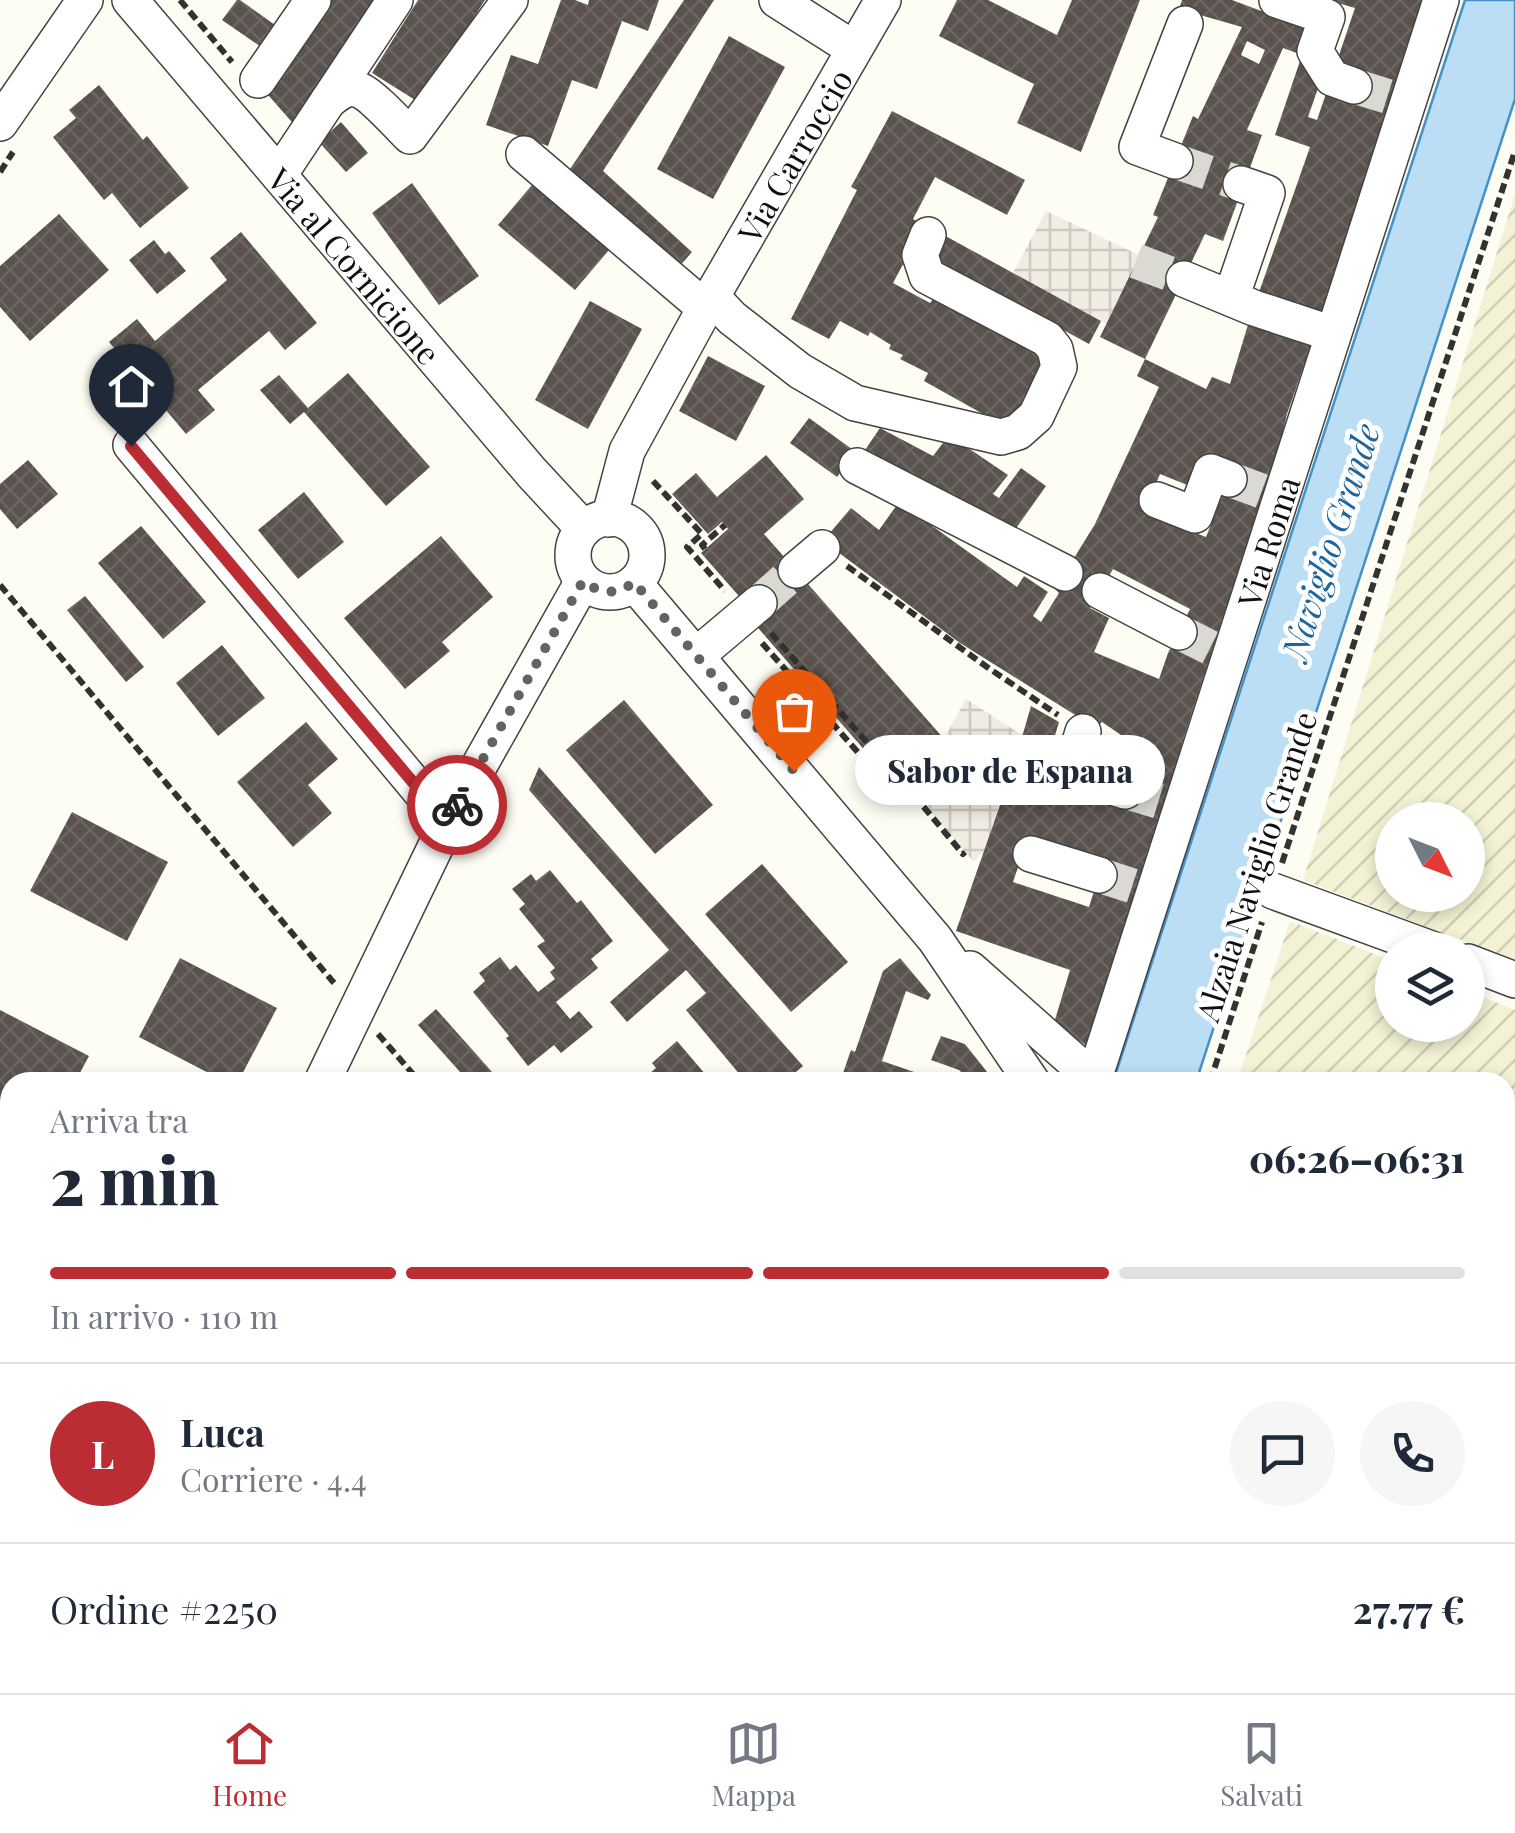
<!DOCTYPE html>
<html lang="it">
<meta charset="utf-8">
<style>
body{margin:0;font-family:"Playfair Display",serif;background:#f6f6f7;color:#1f2937;height:100vh;display:flex;flex-direction:column;font-size:38px;white-space:nowrap}
*{box-sizing:border-box;margin:0}
p{font-size:32px;color:#747a83}
.icon{flex:none;width:55px;height:55px;fill:none;stroke:currentColor;stroke-width:2;stroke-linecap:round;stroke-linejoin:round}
.map{position:relative;flex:1;overflow:hidden}
.side{position:absolute;left:0px;top:1072px;width:1515px;height:622px;display:flex;flex-direction:column;background:#fff;border-radius:30px 30px 0 0;box-shadow:0 5px 15px #0003}
.side>*{flex:none}
.needle{width:65px;rotate:132deg}
.tools{position:absolute;left:1375px;top:802px;display:grid;gap:20px}
.tools a{display:grid;place-items:center;width:110px;height:110px;border-radius:50%;background:#fff;box-shadow:0 5px 15px #0003;font-size:50px}
.pin{position:absolute;display:grid;place-items:center;width:85px;height:85px;color:#fff;margin:-102px -42px;border-radius:50% 50% 50% 0;rotate:-45deg;box-shadow:0 0 10px #0007}
.pin .icon{rotate:45deg}
.courier{position:absolute;display:grid;place-items:center;width:100px;height:100px;margin:-50px;border:8px solid #bb2d32;border-radius:50%;background:#fff;color:#222;box-shadow:0 2px 12px #0007}
.bubble{position:absolute;height:70px;border-radius:35px;background:#fff;box-shadow:0 5px 15px #0003;font-size:32px;font-weight:800;line-height:70px;text-align:center}
.overview em{font-style:normal;font-weight:800}
.overview div{display:flex;flex-direction:column-reverse}
.overview{display:flex;align-items:center;justify-content:space-between;height:170px;padding:0 50px}
h1{font-size:65px;font-weight:800;line-height:75px}
.bar{display:grid;grid-template-columns:repeat(4,1fr);gap:15px 10px;align-content:center;height:120px;padding:0 50px}
.bar i{height:12px;border-radius:8px;background:#e0e1e3}
.bar .selected{background:#bb2d32}
.bar p{grid-column:span 4}
.line{display:flex;align-items:center;gap:25px;padding:0 50px;border-top:2px solid #e0e1e3}
.line div{flex:1}
.round{display:grid;place-items:center;flex:none;width:105px;height:105px;border-radius:52px;background:#f6f6f7}
.menu{display:flex;justify-content:space-around;align-items:center;height:140px;border-top:2px solid #e0e1e3;background:#fff;font-size:28px;color:#747a83}
.menu a{display:grid;justify-items:center;gap:5px}
.menu .selected{color:#bb2d32}
.map>svg:first-child{display:block}
.farmland{fill:url(#farmland-furrows);fill-rule:evenodd}
.grass{fill:#d4e8be}
.plaza{fill:url(#plaza-grid)}
.water{fill:#bbdef4;stroke:#4492c8;stroke-width:2.5}
.building{fill:url(#building-cross-hatch);fill-rule:evenodd}
.lines{fill:none;stroke-linecap:round;stroke-linejoin:round}
.minor-tunnel{stroke:#dad9d2;stroke-width:35;stroke-dasharray:35 18;stroke-linecap:butt}
.minor-casing{stroke:#434343;stroke-width:38}
.path{stroke:#323232;stroke-width:6;stroke-dasharray:10 5;stroke-linecap:butt}
.minor{stroke:#fff;stroke-width:35}
.done{stroke:#636360;stroke-width:10;stroke-dasharray:0 18}
.route{stroke:#bb2d32;stroke-width:12}
.labels{text-anchor:middle;dominant-baseline:central;stroke-width:10;stroke-linejoin:round;paint-order:stroke}
.street-label{font-size:32px;fill:#101010;stroke:#fff}
.water-label{font-size:35px;font-style:italic;fill:#1d659e;stroke:#fff}
</style>
<div class="map">
<svg width="1515" height="1693" viewBox="0 0 1515 1693">
<defs>
<pattern id="farmland-furrows" width="10" height="10" patternUnits="userSpaceOnUse" patternTransform="scale(2.5)"><rect width="10" height="10" fill="#f4f2d4"/><path d="M-1 1l2-2M0 10L10 0M9 11l2-2" fill="none" stroke="#d0ceb5"/></pattern>
<pattern id="plaza-grid" width="8" height="8" patternUnits="userSpaceOnUse" patternTransform="scale(2.5)"><rect width="8" height="8" fill="#f0ece2"/><path d="M0 4h8M4 0v8" fill="none" stroke="#cdc9c1"/></pattern>
<pattern id="building-cross-hatch" width="8" height="8" patternUnits="userSpaceOnUse" patternTransform="scale(2.5)"><rect width="8" height="8" fill="#59524d"/><path d="M0 0l8 8M0 8l8-8" fill="none" stroke="#6c6662"/></pattern>
</defs>
<rect width="100%" height="100%" fill="#fefdf4"/>
<g class="farmland">
<path d="M1515 194V960L1303 880ZM1392 820H1468V895H1392Z"/>
<polygon points="1290,921 1392,961 1392,1025 1468,1025 1468,991 1515,1010 1515,1693 1036,1693 1039,1685 1505,1685 1505,1082 1237,1082"/>
</g>
<polygon class="grass" points="478,1685 789,1685 787,1693 475,1693"/>
<g class="plaza">
<polygon points="1046,211 1139,255 1106,324 1013,273"/>
<polygon points="966,699 1022,735 985,849 974,862 917,796 922,790 915,782 924,775"/>
</g>
<polygon class="water" points="1465,0 1515,0 1515,99 1196,1082 1113,1082"/>
<g class="building">
<polygon points="237,0 240,0 282,30 267,51 222,20"/>
<polygon points="324,0 382,0 298,129 262,88"/>
<polygon points="418,0 485,0 420,103 372,73"/>
<polygon points="561,0 575,0 588,5 589,0 659,0 648,31 622,21 597,89 572,80 548,146 486,125 511,55 538,64"/>
<polygon points="684,0 714,0 603,171 692,252 678,268 566,175"/>
<polygon points="957,0 988,0 1057,35 1072,0 1140,0 1081,152 1017,123 1034,84 939,36"/>
<path d="M1182 0H1232L1312 30 1302 55 1283 48 1247 130 1262 135 1223 241 1205 234 1145 359 1206 389 1212 377 1230 384 1250 318 1310 147 1275 135 1302 55 1323 74 1308 117 1317 120 1355 8 1327 0H1430L1287 414 1281 439 1185 734 1091 1049 1054 1023 1070 970 956 931 1014 765 1031 706 1059 722 1043 775 1057 780 1055 787 1119 809 1131 773 1107 765 1121 735 1102 722 1096 728 960 643 823 541 851 508 879 530 899 502 1017 587 1024 576 1048 592 1033 616 1041 622 1059 593 1055 589 1095 524 1159 387 1137 376 1145 359 1100 337 1158 217 1153 215 1193 116 1198 119 1242 27 1179 9ZM1247 41 1265 50 1259 64 1241 55ZM1232 471 1206 537 1144 513 1160 474 1192 487ZM1113 569 1190 609 1168 653 1159 679 1094 652 1109 618 1090 608ZM1028 838 1103 863 1089 907 1013 882Z"/>
<polygon points="729,36 785,67 713,199 657,169"/>
<polygon points="99,85 143,140 147,136 189,188 140,228 112,193 104,200 53,137 76,118 69,110"/>
<polygon points="892,111 1025,180 1007,215 935,177 913,219 924,225 893,283 930,303 934,298 1045,359 1008,428 924,381 928,373 900,359 903,355 889,349 891,345 870,332 868,336 840,321 829,339 791,319 857,190 851,187"/>
<polygon points="341,122 368,153 346,172 319,142"/>
<polygon points="412,183 479,276 439,305 372,213"/>
<polygon points="532,185 609,250 575,290 498,225"/>
<polygon points="59,214 109,270 30,341 0,307 0,266"/>
<polygon points="241,232 317,323 285,350 269,331 198,390 215,410 186,434 109,342 137,319 155,341 227,280 210,258"/>
<polygon points="940,233 1101,321 1089,344 927,256"/>
<polygon points="154,240 165,254 169,251 186,271 157,294 129,260"/>
<polygon points="590,301 642,329 588,429 535,400"/>
<polygon points="708,356 765,386 736,441 679,411"/>
<polygon points="348,373 430,467 386,506 304,412 290,424 260,390 279,375 308,408"/>
<polygon points="809,418 856,452 837,477 790,443"/>
<polygon points="880,428 933,456 949,435 1008,475 993,494 999,498 1021,468 1046,486 1012,534 927,483 865,450"/>
<polygon points="766,455 804,499 764,534 945,740 895,785 752,621 745,603 701,553 728,529 722,522 708,534 672,494 696,473 717,497"/>
<polygon points="28,460 58,494 17,529 0,509 0,484"/>
<polygon points="304,492 344,542 298,579 258,530"/>
<polygon points="141,526 206,602 163,639 98,563"/>
<polygon points="441,536 493,597 442,642 450,651 405,689 344,618"/>
<polygon points="85,596 144,667 126,682 67,610"/>
<polygon points="222,645 265,698 218,736 176,683"/>
<polygon points="624,700 713,805 655,854 566,750"/>
<polygon points="306,722 338,759 308,785 332,813 293,847 237,782"/>
<polygon points="539,767 803,1066 784,1082 746,1082 686,1010 706,993 686,970 627,1022 610,1002 669,950 529,790"/>
<polygon points="72,812 168,862 127,941 30,891"/>
<polygon points="762,864 848,962 791,1012 705,914"/>
<polygon points="550,870 577,903 581,900 613,941 591,959 598,968 556,1002 570,1019 579,1011 593,1027 561,1053 554,1045 528,1066 506,1038 509,1036 473,992 485,981 479,973 500,957 510,970 516,965 538,992 555,979 550,972 555,968 537,946 545,941 519,909 525,904 512,889 531,874 536,881"/>
<polygon points="180,958 277,1008 238,1082 226,1082 139,1037"/>
<polygon points="900,958 931,995 928,1000 906,991 882,1061 920,1074 917,1082 840,1082 851,1050 855,1052 883,971"/>
<polygon points="436,1009 501,1082 469,1082 418,1025"/>
<polygon points="0,1010 89,1056 75,1082 10,1082 10,1116 0,1111"/>
<polygon points="941,1036 965,1044 995,1082 972,1082 959,1070 931,1060"/>
<polygon points="677,1041 706,1075 698,1082 639,1082 656,1068 652,1063"/>
<polygon points="0,1500 10,1511 10,1548 0,1557"/>
</g>
<g class="lines">
<g class="minor-tunnel">
<polyline points="1354,86 1396,99"/>
<polyline points="1175,161 1241,184"/>
<polyline points="1136,261 1184,279"/>
<polyline points="1229,479 1264,492"/>
<polyline points="759,603 796,570"/>
<polyline points="1179,632 1213,649"/>
<polyline points="1125,791 1164,803"/>
<polyline points="1099,875 1139,888"/>
</g>
<defs>
<g id="minor">
<path id="s1" d="M130 0 532 473 584 529"/>
<polyline points="777,0 854,49"/>
<polyline points="1277,0 1327,17 1315,51 1332,78 1354,86"/>
<polyline points="258,80 313,0"/>
<path d="M328 101C337 94 347 85 359 90 371 94 400 126 410 136L510 0"/>
<polyline points="0,123 85,0"/>
<polyline points="524,154 705,308"/>
<polyline points="1175,161 1137,147 1185,24"/>
<polyline points="279,175 395,0"/>
<polyline points="1184,279 1254,308 1333,334"/>
<polyline points="712,297 732,318 800,371 855,403 1001,437 1018,432 1036,416 1059,367 1055,349 1047,339 927,276 920,255 928,235"/>
<polyline points="1231,298 1267,193 1241,184"/>
<polyline points="131,445 447,823"/>
<polyline points="857,466 1065,573"/>
<polyline points="1157,500 1195,515 1211,472 1229,479"/>
<circle cx="610" cy="555" r="37"/>
<path id="s2" d="M609 519 627 451 705 308 883 0"/>
<polyline points="796,570 822,548"/>
<polyline points="634,583 935,939 1032,1082"/>
<polyline points="1100,591 1179,632"/>
<polyline points="696,656 759,603"/>
<polyline points="1083,732 1070,774 1125,791"/>
<polyline points="1031,854 1099,875"/>
<polyline points="1273,891 1434,950"/>
<polyline points="1468,962 1515,980"/>
<polyline points="970,969 1094,1079"/>
<polyline points="322,1082 447,823 583,581"/>
<path id="s3" d="M1093 1082 1441 0"/>
<polyline points="0,1309 10,1321"/>
<polyline points="311,1685 319,1693"/>
<polyline points="15,1693 19,1685"/>
<polyline points="236,1693 240,1685"/>
<polyline points="884,1693 887,1685"/>
</g>
</defs>
<use href="#minor" class="minor-casing"/>
<g class="path">
<polyline points="180,0 232,62"/>
<polyline points="0,172 13,152"/>
<polyline points="653,481 702,534 687,547 725,591"/>
<polyline points="705,549 702,545 725,525"/>
<polyline points="847,566 987,667 1058,715"/>
<polyline points="0,585 334,983"/>
<polyline points="771,633 906,787"/>
<polyline points="762,643 890,789"/>
<polyline points="792,723 825,694"/>
<polyline points="921,793 917,789 912,793 963,854 965,852"/>
<polyline points="1282,863 1515,151"/>
<polyline points="378,1034 420,1082"/>
<polyline points="1210,1082 1262,922"/>
<polyline points="0,1611 3,1614"/>
<polyline points="467,1693 470,1685"/>
<polyline points="1011,1693 1014,1685"/>
</g>
<use href="#minor" class="minor"/>
</g>
<g class="lines">
<path class="done" d="M457 805 583 581C600 594 617 596 634 582L794 771"/>
<polyline class="route" points="131,446 447,823 457,805"/>
</g>
<g class="labels">
<g class="street-label">
<text stroke="none"><textPath href="#s2" startOffset="410">Via Carroccio</textPath></text>
<text stroke="none"><textPath href="#s1" startOffset="348">Via al Cornicione</textPath></text>
<text stroke="none"><textPath href="#s3" startOffset="568">Via Roma</textPath></text>
<text transform="translate(1255 866) rotate(-72)">Alzaia Naviglio Grande</text>
</g>
<g class="water-label">
<text transform="translate(1329 541) rotate(-72)">Naviglio Grande</text>
</g>
</g>
</svg>
<div class="tools">
<a><svg class="needle" viewBox="-14 -14 28 28"><path d="M0-13l5 13h-10z" fill="#e53935"/><path d="M0 13l5-13h-10z" fill="#747a83"/></svg></a>
<a><svg class="icon" aria-label="layers" viewBox="0 0 24 24"><path d="M12 4l9 5-9 5-9-5zM3 14l9 5 9-5"/></svg></a>
</div>
<div class="pin" style="left:794px;top:771px;background:#ea580c"><svg class="icon" aria-label="bag" viewBox="0 0 24 24"><path d="M5 8h14l-1 12H6zM9 8a3 3 0 0 1 6 0"/></svg></div>
<div class="pin" style="left:131px;top:446px;background:#1f2937"><svg class="icon" aria-label="home" viewBox="0 0 24 24"><path d="M3 11l9-7 9 7M6 9v11h12V9"/></svg></div>
<div class="courier" style="left:457px;top:805px"><svg class="icon" aria-label="bike" viewBox="0 0 24 24"><circle cx="6" cy="16" r="4"/><circle cx="18" cy="16" r="4"/><path d="M6 16l4-8h5l3 8M10 8l3 8H6M13 5h3"/></svg></div>
<div class="bubble" style="left:855px;top:735px;width:310px">Sabor de Espana</div>
<section class="side">
<div class="overview"><div><h1>2 min</h1><p>Arriva tra</p></div><em>06:26–06:31</em></div>
<div class="bar"><i class="selected"></i><i class="selected"></i><i class="selected"></i><i></i><p>In arrivo · 110 m</p></div>
<div class="line" style="height:180px"><b class="round" style="background:#bb2d32;color:#fff">L</b><div><b>Luca</b><p>Corriere · 4.4</p></div><a class="round"><svg class="icon" aria-label="chat" viewBox="0 0 24 24"><path d="M4 5h16v11H9l-5 4z"/></svg></a><a class="round"><svg class="icon" aria-label="phone" viewBox="0 0 24 24"><path d="M5 4h4l2 5-3 2q2 4 5 5l2-3 5 2v4C11 20 4 13 5 4z"/></svg></a></div>
<div class="line" style="height:130px"><div>Ordine #2250</div><b>27.77 €</b></div>
</section>
</div>
<nav class="menu">
<a class="selected"><svg class="icon" aria-label="home" viewBox="0 0 24 24"><path d="M3 11l9-7 9 7M6 9v11h12V9"/></svg>Home</a>
<a><svg class="icon" aria-label="map" viewBox="0 0 24 24"><path d="M3 6l6-2 6 2 6-2v14l-6 2-6-2-6 2zM9 4v14M15 6v14"/></svg>Mappa</a>
<a><svg class="icon" aria-label="saved" viewBox="0 0 24 24"><path d="M7 4h10v16l-5-4-5 4z"/></svg>Salvati</a>
</nav>
